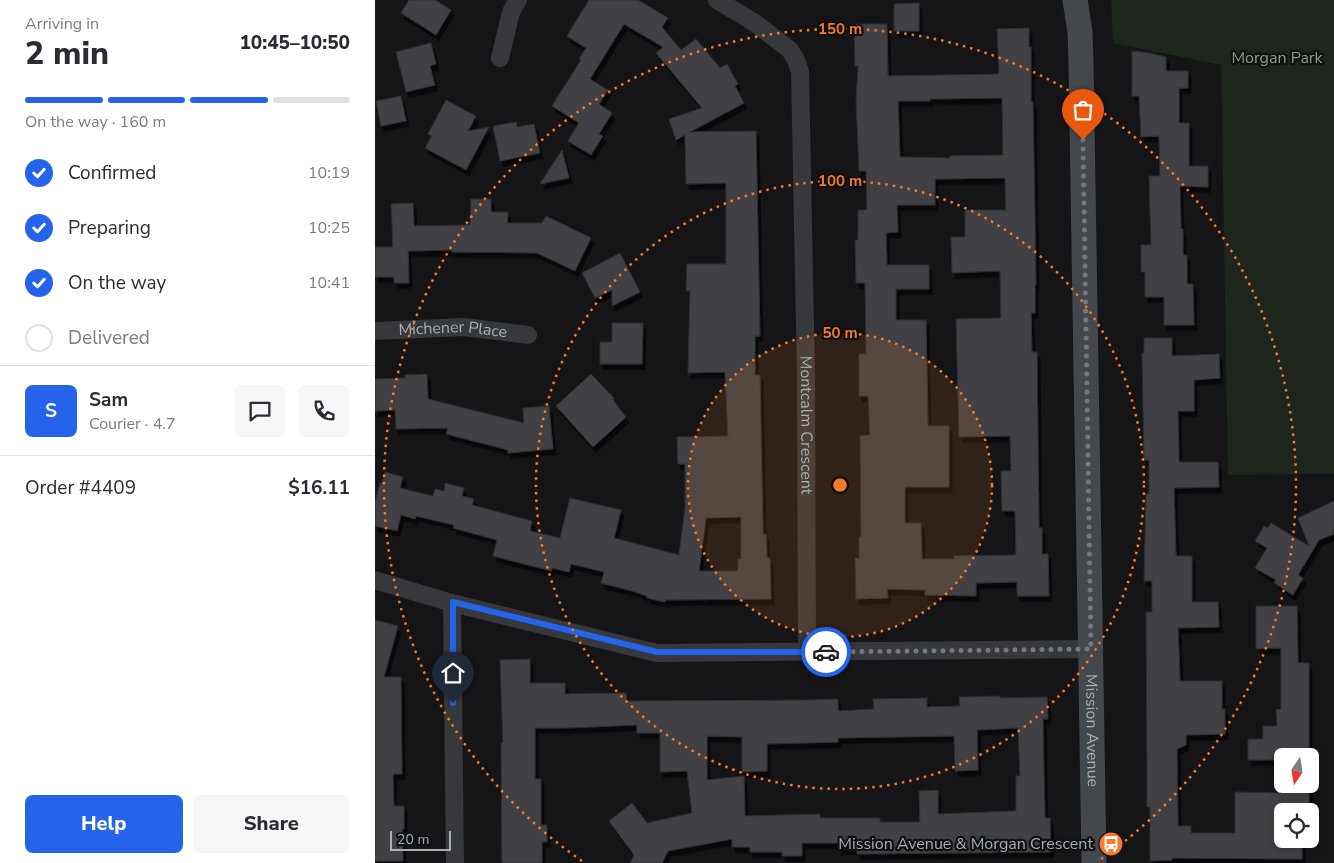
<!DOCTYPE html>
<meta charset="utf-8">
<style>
body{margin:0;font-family:"Nunito Sans",sans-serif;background:#f7f7f7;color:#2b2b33;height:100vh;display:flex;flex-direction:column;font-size:19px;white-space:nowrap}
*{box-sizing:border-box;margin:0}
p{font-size:16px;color:#7c7c81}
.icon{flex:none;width:28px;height:28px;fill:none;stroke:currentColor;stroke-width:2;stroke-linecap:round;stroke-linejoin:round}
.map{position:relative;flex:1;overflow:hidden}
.side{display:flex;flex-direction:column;background:#fff;width:375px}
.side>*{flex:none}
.needle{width:32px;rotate:192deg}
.controls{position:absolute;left:899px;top:748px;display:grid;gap:10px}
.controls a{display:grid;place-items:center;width:45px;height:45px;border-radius:8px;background:#fff;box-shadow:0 2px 8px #0003;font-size:25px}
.scale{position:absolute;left:15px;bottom:12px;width:61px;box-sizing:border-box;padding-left:5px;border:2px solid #a6b0b7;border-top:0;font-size:14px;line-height:18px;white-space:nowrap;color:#a6b0b7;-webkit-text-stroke:4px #101012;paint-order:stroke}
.pin{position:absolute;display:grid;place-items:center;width:42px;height:42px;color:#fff;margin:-51px -21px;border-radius:50% 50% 50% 0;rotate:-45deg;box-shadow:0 0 5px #0007}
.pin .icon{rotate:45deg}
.courier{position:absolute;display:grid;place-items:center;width:50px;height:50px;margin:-25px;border:4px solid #2563eb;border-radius:50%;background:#fff;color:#222;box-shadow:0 1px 6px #0007}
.overview em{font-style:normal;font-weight:800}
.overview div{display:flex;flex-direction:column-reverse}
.overview{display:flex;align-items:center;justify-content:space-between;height:85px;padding:0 25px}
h1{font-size:32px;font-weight:800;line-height:38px}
.bar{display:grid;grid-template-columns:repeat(4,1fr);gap:8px 5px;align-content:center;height:60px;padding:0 25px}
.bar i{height:6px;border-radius:4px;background:#e1e1e2}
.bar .active{background:#2563eb}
.bar p{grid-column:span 4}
.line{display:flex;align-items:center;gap:12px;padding:0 25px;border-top:1px solid #e1e1e2}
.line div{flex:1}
.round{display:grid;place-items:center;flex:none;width:52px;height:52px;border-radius:8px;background:#f7f7f7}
ol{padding:0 25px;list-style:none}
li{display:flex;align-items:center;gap:15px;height:55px}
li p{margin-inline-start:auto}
li .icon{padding:5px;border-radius:50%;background:#2563eb;color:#fff;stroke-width:4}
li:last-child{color:#7c7c81}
li i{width:28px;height:28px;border:2px solid #e1e1e2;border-radius:50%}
.action{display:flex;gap:10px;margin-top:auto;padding:10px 25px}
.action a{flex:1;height:58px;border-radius:8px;background:#2563eb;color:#fff;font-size:20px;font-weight:800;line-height:58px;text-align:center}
.action a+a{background:#f7f7f7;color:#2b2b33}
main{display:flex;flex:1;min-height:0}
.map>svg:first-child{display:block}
.green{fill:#1e251d}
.building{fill:#3f4044;stroke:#2f3033;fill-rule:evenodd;filter:url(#shadow)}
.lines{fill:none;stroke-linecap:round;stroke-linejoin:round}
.street{stroke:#36383c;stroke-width:18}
.secondary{stroke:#44484c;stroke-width:25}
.done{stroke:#737a7f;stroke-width:5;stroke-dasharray:0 9}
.route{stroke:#2563eb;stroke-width:6}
.ring{fill:none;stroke:#f67a2d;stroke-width:2.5;stroke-dasharray:2.5 5}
.labels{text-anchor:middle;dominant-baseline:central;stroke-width:4.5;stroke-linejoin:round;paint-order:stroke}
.park-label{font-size:16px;fill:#85a37d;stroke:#101012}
.street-label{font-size:16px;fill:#a6b0b7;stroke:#101012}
.poi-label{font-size:16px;fill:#a6b0b7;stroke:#101012;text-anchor:end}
.centre{fill:#f67a2d;stroke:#101012;stroke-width:2.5}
.ring-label{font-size:15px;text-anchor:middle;font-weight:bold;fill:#f67a2d;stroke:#101012;stroke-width:4.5;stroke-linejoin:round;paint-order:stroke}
</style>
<main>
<section class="side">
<div class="overview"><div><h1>2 min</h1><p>Arriving in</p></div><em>10:45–10:50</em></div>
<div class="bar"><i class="active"></i><i class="active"></i><i class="active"></i><i></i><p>On the way · 160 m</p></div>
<ol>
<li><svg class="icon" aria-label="check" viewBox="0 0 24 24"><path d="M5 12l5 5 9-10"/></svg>Confirmed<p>10:19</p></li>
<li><svg class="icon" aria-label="check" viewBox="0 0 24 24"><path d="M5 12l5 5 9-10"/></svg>Preparing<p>10:25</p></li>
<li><svg class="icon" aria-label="check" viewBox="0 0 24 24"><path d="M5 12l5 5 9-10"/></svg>On the way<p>10:41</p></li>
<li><i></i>Delivered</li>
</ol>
<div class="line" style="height:90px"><b class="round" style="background:#2563eb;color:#fff">S</b><div><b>Sam</b><p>Courier · 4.7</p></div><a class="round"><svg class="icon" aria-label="chat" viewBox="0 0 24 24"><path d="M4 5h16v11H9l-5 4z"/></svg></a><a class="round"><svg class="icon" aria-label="phone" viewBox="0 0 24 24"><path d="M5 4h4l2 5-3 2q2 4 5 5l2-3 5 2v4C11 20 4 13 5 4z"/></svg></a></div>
<div class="line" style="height:65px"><div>Order #4409</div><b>$16.11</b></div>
<div class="action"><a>Help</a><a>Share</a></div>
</section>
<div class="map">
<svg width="959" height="863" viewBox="0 0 959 863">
<defs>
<filter id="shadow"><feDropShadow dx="3" dy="5.5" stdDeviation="0" flood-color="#0009"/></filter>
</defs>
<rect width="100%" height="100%" fill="#151517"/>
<polygon class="green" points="736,0 959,0 959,474 853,475 846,65 738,43"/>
<g class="building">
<polygon points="34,0 60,0 76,10 61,35 26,13"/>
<path d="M214 0H263L293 18 287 27 306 50 321 39 345 68 352 64 363 84 360 86 369 103 315 132 381 131 385 336H380V375H385L388 534H391L392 558H395L396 599 291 600 290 602 272 598V596L257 591 226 583 229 572 196 564 194 572 177 568 176 571 118 556 122 540 78 528 79 525 41 516 40 519 26 515 22 531 0 526V503L5 483H7L10 472 28 477 25 488 58 496 60 489 69 491 70 483 89 488 87 496 99 499 97 505 157 521 155 531 185 538 195 498 246 510 239 538 304 555 310 508V464H303L302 437 353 436 350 372 313 373 315 291H311L312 264H351V183L311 184 310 135 301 140 294 119 327 108 281 53 288 47 249 24 215 79 233 90 224 104 237 113 224 134 228 136 216 155 193 141 204 123 177 106 206 60 204 59 211 48 192 36ZM366 517V559H363V571H324L331 518Z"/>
<polygon points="544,3 544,31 519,31 519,4"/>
<path d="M479 24H512L513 76 624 74 622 29 654 28V47H656V102H658L661 285H660V313H656L657 352H662L664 528H667V554H673L674 596H642V582L601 583V596L550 595V590L512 589 513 598 481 599 480 558H484V537H486L485 436 495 435 493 396H484V354H491L490 283H481L480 240H483V210H492L491 171H484L481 100 483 66H480ZM627 98 628 155 575 156V158L525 157 523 101H555V99ZM630 178 631 210H590V237H576L577 273 625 271 626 318 581 319 584 437 635 436 636 471H626L627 511H640L641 555 579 556V559H547L546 523H530V487H574V426H553L551 320H521V289H554V265H512L511 233 523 232 522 205H560V179Z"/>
<polygon points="56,43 61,64 55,66 60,85 31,92 21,52"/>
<polygon points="757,51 774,53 791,57 791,71 813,71 813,88 804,88 804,123 814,123 814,166 833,166 833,187 805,186 806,229 808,229 808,255 812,255 812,284 818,284 819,325 789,325 789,297 770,297 770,272 766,272 766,245 776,245 774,176 785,176 784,136 766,137 764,96 757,96"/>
<polygon points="26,96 31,121 6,126 1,101"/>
<polygon points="71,100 101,116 93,131 114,127 91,170 50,148 57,136 53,134"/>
<polygon points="141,122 142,127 159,124 165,153 125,161 118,126"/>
<polygon points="187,150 194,178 165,184"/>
<polygon points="96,199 116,199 116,212 133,212 132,223 167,223 171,216 216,238 200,271 162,253 77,252 77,250 33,251 34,283 19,283 19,277 0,277 0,247 18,247 16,204 38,203 39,226 95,225"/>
<polygon points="245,253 265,292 237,306 237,290 220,298 207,273"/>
<polygon points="237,323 268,323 267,364 225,364 225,342 237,342"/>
<polygon points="769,338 797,338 797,356 844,354 845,378 819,380 819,411 803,411 804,462 843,462 844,487 799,488 801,556 817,556 817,602 843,602 844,627 803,628 805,681 847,681 847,709 850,709 850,734 811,735 811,745 802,749 803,826 816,826 816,833 860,833 860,792 903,793 903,784 934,784 934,804 908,805 908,839 927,839 927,859 797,858 797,860 775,861 775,807 772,807 772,766 771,612 777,612 777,581 769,581 771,494 774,494 774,460 769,460 767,353 769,353"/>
<polygon points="52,374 53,399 149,423 148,408 174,406 178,449 133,453 133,450 71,434 73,428 21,429 20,410 0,411 0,379 30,378 30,375"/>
<polygon points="216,374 239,398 238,400 251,417 218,447 181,406"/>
<polygon points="959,501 959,534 944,540 923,575 928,578 918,595 899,583 901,580 880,568 892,548 880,541 889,526 893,528 896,523 934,546 923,518"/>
<polygon points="881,606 922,606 923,663 934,663 934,751 908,752 908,760 873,760 873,739 888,739 888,726 902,726 901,710 906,709 906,648 881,649"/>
<polygon points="0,620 23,626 9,677 26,677 27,774 18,774 19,806 29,806 29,829 27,829 28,861 0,861"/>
<path d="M155 659V683H190V694L251 693 252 701 436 700 463 699V711L499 709 498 699 552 698V707L585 706 584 697 625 696V698L672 697 673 719H668L669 776 670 818H675L676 852 482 854V849H464V843H427V856H407V852H375V847H357V839L293 851 287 863H255L259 855 234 821 257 803 272 823 317 813 312 771 285 772V733H262V725L191 728H160V779H166V825H172V842H167V863H127L126 743H128L125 660ZM643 728 645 776H641V811L563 814V790L544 791 545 822H505V818H445V814L370 816 369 776 332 780V736L367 737V772L392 771V744L463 742V738L579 736 580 771 603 770 602 730Z"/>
</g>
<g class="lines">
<g class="street">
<path id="s1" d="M342 0 380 23 415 50 421 60 425 72 431 377 432 652"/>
<polyline points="125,58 136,12 143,0"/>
<path id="s2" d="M0 331 89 327 153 335"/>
<polyline points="0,580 77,603 282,653 716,649"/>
<polyline points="77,603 80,863"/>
</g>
<path class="secondary" id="s3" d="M700 0 705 32 706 61 719 863"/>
</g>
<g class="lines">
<polyline class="done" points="451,652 716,649 708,140"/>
<polyline class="route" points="78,703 78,602 282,652 451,652"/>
</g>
<circle cx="465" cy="485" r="152" fill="#f67a2d" fill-opacity=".12"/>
<g class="ring">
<circle cx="465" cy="485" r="152"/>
<circle cx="465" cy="485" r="304"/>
<path d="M207 861A456 456 0 1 1 723 861"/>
</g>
<defs>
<symbol id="bus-disc" viewBox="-11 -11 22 22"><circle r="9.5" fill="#f67a2d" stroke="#101012"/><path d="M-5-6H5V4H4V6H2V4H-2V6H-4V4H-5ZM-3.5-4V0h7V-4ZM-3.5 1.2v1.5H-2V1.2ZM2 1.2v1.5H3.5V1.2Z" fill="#fff"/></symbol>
</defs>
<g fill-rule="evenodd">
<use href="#bus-disc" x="722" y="830" width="28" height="28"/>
</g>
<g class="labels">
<g class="park-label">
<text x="902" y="58">Morgan Park</text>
</g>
<g class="street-label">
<text stroke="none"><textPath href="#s2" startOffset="78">Michener Place</textPath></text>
<text stroke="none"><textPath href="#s1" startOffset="466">Montcalm Crescent</textPath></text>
<text stroke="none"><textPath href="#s3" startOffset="731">Mission Avenue</textPath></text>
</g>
<g class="poi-label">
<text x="718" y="844">Mission Avenue &amp; Morgan Crescent</text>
</g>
</g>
<circle cx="465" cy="485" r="8" class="centre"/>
<g class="ring-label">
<text x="465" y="34">150 m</text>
<text x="465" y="186">100 m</text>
<text x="465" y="338">50 m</text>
</g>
</svg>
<div class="controls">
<a><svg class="needle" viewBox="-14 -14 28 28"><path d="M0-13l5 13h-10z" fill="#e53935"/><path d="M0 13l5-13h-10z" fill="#7c7c81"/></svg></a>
<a><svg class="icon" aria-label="locate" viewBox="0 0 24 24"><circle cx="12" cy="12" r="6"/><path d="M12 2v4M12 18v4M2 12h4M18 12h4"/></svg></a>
</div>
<div class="scale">20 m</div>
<div class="pin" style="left:708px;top:140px;background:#ea580c"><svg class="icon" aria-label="bag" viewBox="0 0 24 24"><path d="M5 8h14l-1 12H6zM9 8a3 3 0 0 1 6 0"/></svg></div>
<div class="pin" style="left:78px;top:703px;background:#1f2937"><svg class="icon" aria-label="home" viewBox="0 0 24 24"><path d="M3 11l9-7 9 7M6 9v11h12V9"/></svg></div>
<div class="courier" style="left:451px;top:652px"><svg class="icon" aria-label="car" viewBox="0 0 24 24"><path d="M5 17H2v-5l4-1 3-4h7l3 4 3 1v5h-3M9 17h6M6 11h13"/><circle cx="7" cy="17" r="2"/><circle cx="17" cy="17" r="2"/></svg></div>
</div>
</main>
